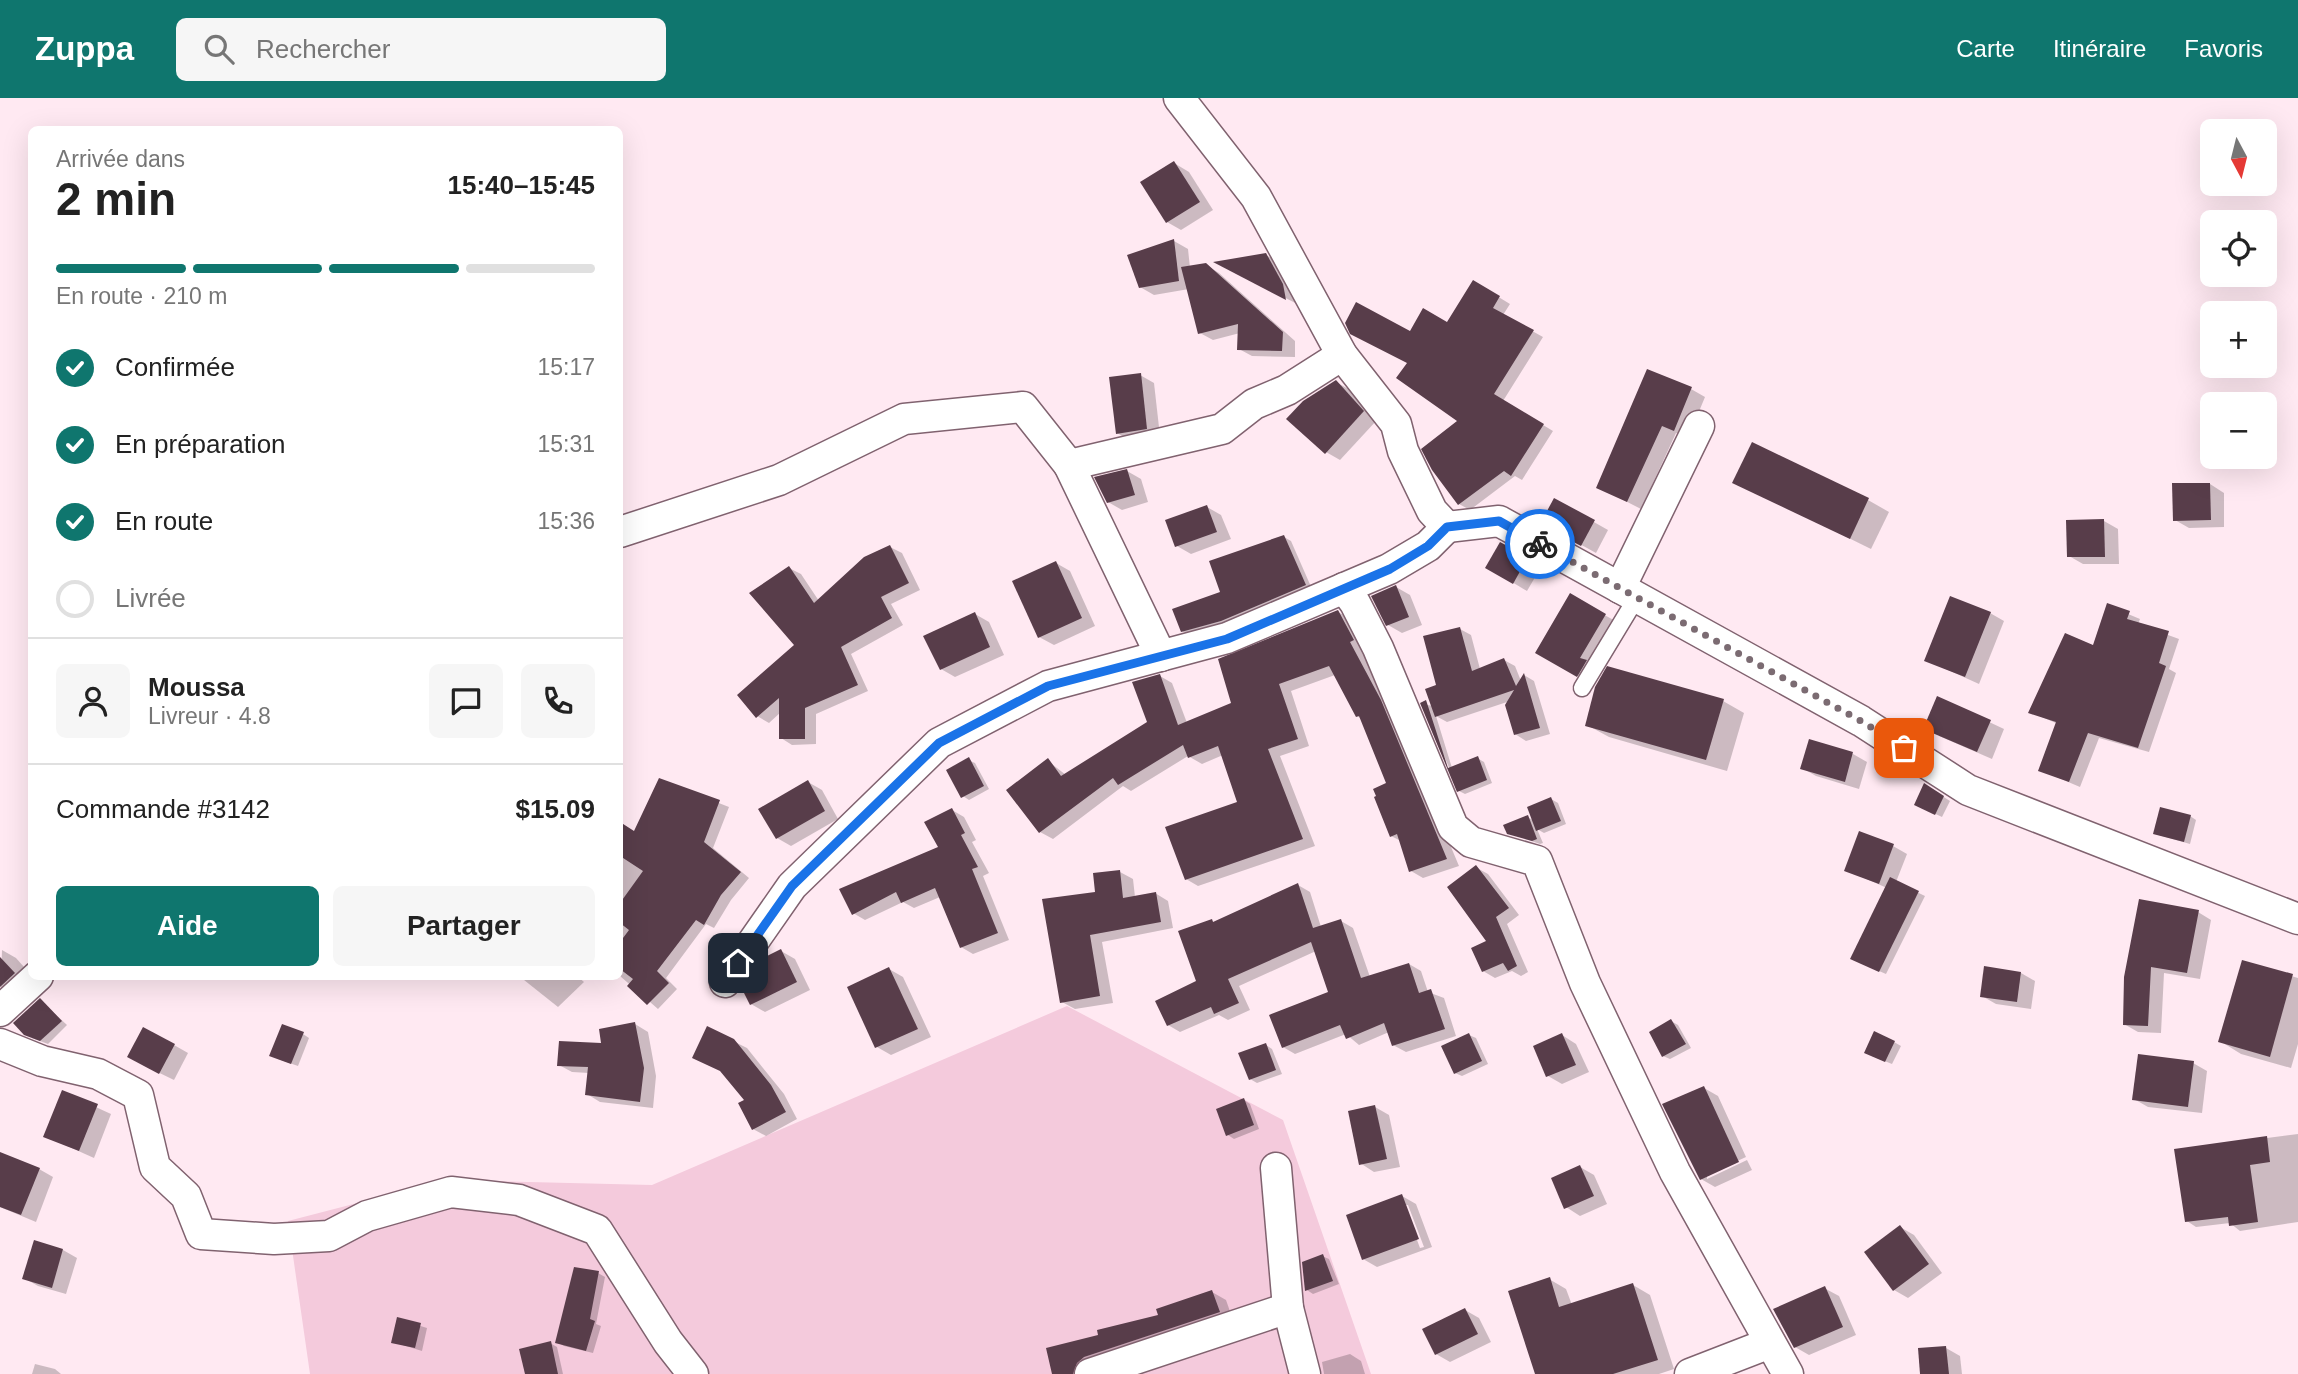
<!DOCTYPE html>
<html lang="fr">
<meta charset="utf-8">
<style>
body{margin:0;font-family:Helvetica,sans-serif;background:#f6f6f6;color:#222;height:100vh;display:flex;flex-direction:column;font-size:26px;white-space:nowrap}
*{box-sizing:border-box;margin:0}
p{font-size:23px;color:#767676}
.icon{flex:none;width:38px;height:38px;fill:none;stroke:currentColor;stroke-width:2;stroke-linecap:round;stroke-linejoin:round}
.map{position:relative;flex:1;overflow:hidden}
.panel{position:absolute;left:28px;top:28px;width:595px;height:854px;display:flex;flex-direction:column;background:#fff;border-radius:10px;box-shadow:0 7px 28px #0002}
.panel>*{flex:none}
.needle{width:46px;rotate:173deg}
.tools{position:absolute;left:2200px;top:21px;display:grid;gap:14px}
.tools a{display:grid;place-items:center;width:77px;height:77px;border-radius:10px;background:#fff;box-shadow:0 7px 28px #0002;font-size:35px}
.pin{position:absolute;display:grid;place-items:center;width:60px;height:60px;color:#fff;margin:-30px;border-radius:14px;box-shadow:0 4px 10px #0006}
.courier{position:absolute;display:grid;place-items:center;width:70px;height:70px;margin:-35px;border:5px solid #1a73e8;border-radius:50%;background:#fff;color:#222;box-shadow:0 2px 9px #0007}
.headline em{font-style:normal;font-weight:800}
.headline div{display:flex;flex-direction:column-reverse}
.headline{display:flex;align-items:center;justify-content:space-between;height:119px;padding:0 28px}
h1{font-size:46px;font-weight:800;line-height:52px}
.bar{display:grid;grid-template-columns:repeat(4,1fr);gap:10px 7px;align-content:center;height:84px;padding:0 28px}
.bar i{height:9px;border-radius:5px;background:#e0e0e0}
.bar .current{background:#0f766e}
.bar p{grid-column:span 4}
.line{display:flex;align-items:center;gap:18px;padding:0 28px;border-top:2px solid #e0e0e0}
.line div{flex:1}
.round{display:grid;place-items:center;flex:none;width:74px;height:74px;border-radius:10px;background:#f6f6f6}
ol{padding:0 28px;list-style:none}
li{display:flex;align-items:center;gap:21px;height:77px}
li p{margin-inline-start:auto}
li .icon{padding:7px;border-radius:50%;background:#0f766e;color:#fff;stroke-width:4}
li:last-child{color:#767676}
li i{width:38px;height:38px;border:4px solid #e0e0e0;border-radius:50%}
.button{display:flex;gap:14px;margin-top:auto;padding:14px 28px}
.button a{flex:1;height:80px;border-radius:10px;background:#0f766e;color:#fff;font-size:28px;font-weight:800;line-height:80px;text-align:center}
.button a+a{background:#f6f6f6;color:#222}
header{display:flex;align-items:center;gap:42px;box-sizing:border-box;height:98px;padding:0 35px;background:#0f766e;color:#fff}
header strong{font-size:33px}
nav{display:flex;gap:38px;margin-inline-start:auto;font-size:24px}
.search{width:490px;height:63px;background:#f6f6f6;display:flex;align-items:center;gap:18px;box-sizing:border-box;padding:0 24px;border-radius:10px;color:#767676;font-size:26px}
.map>svg:first-child{display:block}
.green{fill:#f4cadc}
.shadow{fill:#0003;fill-rule:evenodd}
.building{fill:#583d4a}
.lines{fill:none;stroke-linecap:round;stroke-linejoin:round}
.service-casing{stroke:#80626f;stroke-width:19}
.minor-casing{stroke:#80626f;stroke-width:33}
.service{stroke:#fff;stroke-width:16}
.minor{stroke:#fff;stroke-width:30}
.done{stroke:#7b6b72;stroke-width:7;stroke-dasharray:0 12.6}
.route{stroke:#1a73e8;stroke-width:9}
</style>
<header>
<strong>Zuppa</strong>
<div class="search"><svg class="icon" aria-label="search" viewBox="0 0 24 24"><circle cx="10" cy="10" r="6"/><path d="M15 15l6 6"/></svg>Rechercher</div>
<nav><a>Carte</a><a>Itinéraire</a><a>Favoris</a></nav>
</header>
<div class="map">
<svg width="2298" height="1276" viewBox="0 0 2298 1276">
<rect width="100%" height="100%" fill="#ffe9f2"/>
<polygon class="green" points="1067,908 1283,1022 1371,1276 310,1276 288,1123 446,1082 652,1087"/>
<g class="shadow">
<polygon points="1174,65 1189,74 1213,112 1181,132 1167,124"/>
<polygon points="1174,143 1188,151 1190,170 1206,167 1219,175 1295,243 1295,259 1252,258 1239,251 1240,235 1213,242 1200,235 1189,191 1154,197 1140,189"/>
<polygon points="1266,157 1280,165 1299,207 1230,171"/>
<polygon points="1474,184 1510,206 1503,217 1543,239 1503,303 1553,333 1522,382 1515,378 1470,412 1459,406 1460,323 1409,265 1410,235 1448,226"/>
<polygon points="1140,277 1154,285 1160,338 1131,343 1117,335"/>
<polygon points="1336,284 1350,292 1377,322 1340,362 1326,354"/>
<polygon points="1691,291 1705,299 1688,340 1676,335 1641,411 1598,389"/>
<polygon points="1127,373 1141,381 1148,404 1122,412 1108,404"/>
<polygon points="1735,384 1868,402 1889,414 1871,451"/>
<polygon points="2210,386 2224,395 2224,429 2189,430 2175,422"/>
<polygon points="1555,402 1608,432 1596,455 1542,425"/>
<polygon points="1207,409 1221,417 1231,441 1191,456 1177,448"/>
<polygon points="2104,423 2118,431 2119,466 2083,466 2069,458"/>
<polygon points="1284,439 1291,443 1312,491 1228,526 1189,537 1182,533"/>
<polygon points="1501,446 1541,469 1527,493 1487,469"/>
<polygon points="890,449 902,455 920,492 891,506 903,527 851,556 868,593 816,616 816,646 792,647 781,640 781,614 769,625 757,618 797,547 789,470 801,476 819,503"/>
<polygon points="1056,465 1070,473 1095,528 1054,547 1039,539"/>
<polygon points="1396,489 1410,497 1422,527 1402,535 1388,527"/>
<polygon points="1570,498 1619,525 1591,585 1538,555"/>
<polygon points="2109,508 2140,521 2138,526 2179,541 2169,571 2176,575 2149,654 2099,640 2080,689 2040,672 2058,626 2030,614 2094,549"/>
<polygon points="1338,514 1351,521 1366,549 1361,551 1393,611 1459,768 1423,780 1411,773 1401,743 1391,738 1388,686 1362,621 1357,618 1335,577 1291,593 1309,648 1280,658 1315,748 1198,788 1186,781 1239,705 1223,657 1202,666 1188,658 1131,693 1123,688 1053,741 1040,734 1048,663 1066,677 1149,625 1160,578 1172,585 1187,625 1233,606"/>
<polygon points="1990,515 2004,523 1979,586 1926,562"/>
<polygon points="975,516 989,524 1004,557 955,579 941,571"/>
<polygon points="1460,531 1471,537 1480,571 1504,562 1515,568 1521,583 1524,577 1534,583 1550,636 1526,643 1515,636 1510,603 1447,624 1436,618 1452,670 1477,660 1484,664 1492,685 1465,696 1459,693 1422,606 1433,608"/>
<polygon points="1938,600 2004,631 1992,661 1939,638"/>
<polygon points="1723,603 1744,615 1727,673 1609,639 1587,627"/>
<polygon points="1810,643 1853,656 1867,664 1859,691 1816,678 1802,670"/>
<polygon points="968,662 975,665 989,691 969,702 963,698"/>
<polygon points="660,682 729,709 713,750 749,780 731,802 714,830 706,826 666,880 677,891 658,911 620,878 620,726 635,735"/>
<polygon points="808,684 822,692 838,721 791,748 777,740"/>
<polygon points="1925,687 1950,703 1942,719 1923,710"/>
<polygon points="1551,701 1558,705 1566,726 1544,735 1537,731 1543,745 1540,746 1508,735 1527,719 1535,723"/>
<polygon points="952,712 964,719 976,742 972,744 989,775 983,778 1009,842 973,856 961,849 940,799 914,810 903,804 865,822 853,815 940,750"/>
<polygon points="2190,718 2196,722 2190,746 2155,736"/>
<polygon points="1893,748 1907,756 1896,784 1925,798 1886,876 1858,864 1887,790 1846,772"/>
<polygon points="1477,770 1488,776 1519,817 1507,826 1528,874 1521,878 1512,873 1495,880 1483,873 1489,844"/>
<polygon points="1120,774 1133,781 1135,799 1155,795 1168,803 1173,830 1102,844 1113,905 1075,911 1062,904 1097,796"/>
<polygon points="1298,787 1310,794 1321,829 1341,823 1353,830 1370,879 1409,866 1421,873 1428,894 1444,900 1456,938 1406,954 1393,947 1389,934 1359,947 1346,936 1295,956 1283,949 1330,895 1316,853 1239,888 1250,912 1228,922 1219,917 1180,934 1168,927 1199,884 1212,823 1215,825"/>
<polygon points="2198,814 2211,822 2200,881 2164,875 2161,935 2138,934 2124,926 2126,879"/>
<polygon points="2,852 16,860 32,878 0,907"/>
<polygon points="781,853 795,861 810,892 765,914 751,906"/>
<polygon points="2243,864 2298,880 2298,946 2291,970 2241,956 2220,943"/>
<polygon points="889,871 903,879 931,939 891,957 877,949"/>
<polygon points="2021,875 2035,883 2031,911 1996,906 1982,898"/>
<polygon points="519,878 577,878 584,884 558,909"/>
<polygon points="40,902 67,927 48,946 32,940"/>
<polygon points="1671,923 1678,927 1691,950 1670,961 1663,958"/>
<polygon points="635,926 648,934 656,978 653,1010 600,1004 587,996 589,975 572,974 559,967 603,947"/>
<polygon points="303,936 309,940 298,968 278,961"/>
<polygon points="1469,937 1476,940 1488,966 1462,978 1455,975"/>
<polygon points="1562,937 1576,946 1589,974 1562,986 1548,978"/>
<polygon points="733,943 747,950 784,996 797,1021 766,1038 753,1031 747,1002 723,974"/>
<polygon points="1894,944 1901,948 1892,966 1872,958"/>
<polygon points="174,947 188,955 174,982 143,967"/>
<polygon points="1266,947 1272,951 1282,976 1257,985 1250,981"/>
<polygon points="2193,965 2207,973 2202,1015 2148,1009 2134,1001"/>
<polygon points="1704,990 1718,998 1746,1059 1707,1077 1707,1081 1747,1062 1752,1072 1715,1089 1701,1081"/>
<polygon points="63,994 111,1016 94,1060 45,1038"/>
<polygon points="1244,1002 1250,1006 1259,1031 1234,1041 1228,1037"/>
<polygon points="1375,1009 1389,1017 1400,1069 1374,1074 1360,1065"/>
<polygon points="2298,1036 2298,1124 2240,1133 2230,1125 2196,1129 2187,1123 2176,1052"/>
<polygon points="0,1069 39,1071 53,1079 36,1124 0,1109"/>
<polygon points="1580,1069 1594,1077 1607,1106 1580,1118 1566,1109"/>
<path d="M1402 1098 1416 1106 1432 1149 1377 1169 1363 1161ZM1404 1107H1408L1424 1149 1420 1150Z"/>
<polygon points="1900,1129 1914,1137 1942,1175 1908,1200 1894,1192"/>
<polygon points="35,1144 63,1152 77,1160 66,1196 38,1188 24,1180"/>
<polygon points="1322,1158 1329,1161 1339,1186 1313,1196 1307,1192"/>
<polygon points="598,1175 605,1179 596,1226 601,1228 593,1255 564,1248 557,1244"/>
<polygon points="1549,1181 1566,1191 1572,1207 1633,1187 1650,1197 1674,1271 1659,1276 1537,1276"/>
<polygon points="1824,1190 1839,1198 1856,1237 1809,1257 1795,1249"/>
<polygon points="1212,1194 1226,1202 1233,1222 1090,1276 1054,1276 1101,1239 1160,1218"/>
<polygon points="1465,1212 1479,1220 1491,1244 1450,1264 1436,1256"/>
<polygon points="398,1221 427,1230 422,1253 393,1244"/>
<polygon points="550,1245 557,1249 563,1276 527,1276"/>
<polygon points="1946,1250 1960,1258 1962,1276 1922,1276"/>
<polygon points="1350,1256 1361,1263 1365,1276 1324,1276 1322,1264"/>
<polygon points="35,1266 55,1271 61,1276 32,1276"/>
</g>
<g class="building">
<polygon points="1174,63 1200,104 1166,125 1140,84"/>
<polygon points="1174,141 1179,183 1139,190 1127,157"/>
<polygon points="1266,155 1283,186 1286,202 1213,164"/>
<polygon points="1206,165 1283,234 1282,253 1237,252 1238,226 1198,236 1181,169"/>
<polygon points="1473,182 1500,198 1493,210 1534,232 1494,296 1544,326 1511,378 1504,373 1458,407 1432,372 1421,351 1457,323 1396,280 1407,265 1350,236 1345,225 1356,204 1410,233 1423,210 1447,224"/>
<polygon points="1647,271 1692,289 1674,333 1662,328 1627,404 1596,390"/>
<polygon points="1141,275 1147,331 1116,336 1109,279"/>
<polygon points="1336,282 1364,313 1325,356 1286,321 1303,303"/>
<polygon points="1752,344 1869,400 1850,441 1732,385"/>
<polygon points="1127,371 1135,397 1107,405 1094,379"/>
<polygon points="2172,385 2210,385 2211,422 2173,423"/>
<polygon points="1554,400 1595,422 1581,448 1540,426"/>
<polygon points="1207,407 1217,434 1175,449 1165,422"/>
<polygon points="2104,421 2105,459 2067,459 2066,422"/>
<polygon points="1284,437 1306,487 1221,523 1181,534 1172,511 1220,494 1209,463"/>
<polygon points="1500,444 1528,459 1513,486 1485,470"/>
<polygon points="890,447 909,485 881,499 892,520 841,549 858,587 805,610 805,641 779,641 779,600 756,620 737,597 794,547 749,495 789,468 814,505 864,459"/>
<polygon points="1056,463 1082,520 1038,540 1012,483"/>
<polygon points="1396,487 1409,519 1386,528 1371,498"/>
<polygon points="1570,495 1606,516 1580,560 1587,562 1577,579 1535,555"/>
<polygon points="1950,498 1991,514 1965,579 1924,563"/>
<polygon points="2107,505 2130,513 2127,521 2169,533 2159,565 2166,568 2138,650 2088,635 2069,684 2038,673 2056,624 2028,615 2065,535 2093,547"/>
<polygon points="1338,512 1354,542 1350,544 1381,602 1447,761 1409,774 1397,736 1390,739 1374,699 1376,698 1373,691 1386,685 1359,618 1356,619 1329,568 1279,586 1298,641 1268,651 1303,741 1185,782 1165,729 1237,704 1218,648 1188,660 1183,647 1118,687 1113,680 1039,735 1006,692 1048,660 1061,678 1147,624 1132,584 1160,576 1178,627 1231,605 1218,561"/>
<polygon points="975,514 990,549 940,572 923,538"/>
<polygon points="1460,529 1472,573 1504,560 1516,588 1524,575 1540,630 1514,637 1505,607 1514,592 1435,619 1425,591 1436,587 1423,538"/>
<polygon points="1607,568 1724,601 1706,662 1585,628 1595,589"/>
<polygon points="1937,598 1991,622 1977,654 1923,631"/>
<polygon points="1426,602 1448,670 1478,658 1487,682 1457,694 1420,605"/>
<polygon points="1809,641 1853,654 1845,684 1800,671"/>
<polygon points="969,659 984,688 961,700 946,672"/>
<polygon points="659,680 720,702 704,744 741,774 721,797 704,827 696,822 657,873 669,885 647,907 627,888 633,881 620,871 620,844 629,832 620,825 620,805 643,773 620,758 620,724 634,733"/>
<polygon points="808,682 825,713 776,741 758,711"/>
<polygon points="1924,685 1944,698 1935,717 1914,707"/>
<polygon points="1551,699 1561,723 1536,733 1527,709"/>
<polygon points="2160,709 2191,717 2184,744 2153,736"/>
<polygon points="952,710 965,735 961,737 978,769 972,771 998,835 960,850 935,790 901,805 896,794 852,817 839,791 938,749 924,724"/>
<polygon points="1528,717 1537,741 1532,743 1507,736 1503,727"/>
<polygon points="1859,733 1894,746 1879,786 1844,773"/>
<polygon points="1476,767 1509,810 1496,819 1517,868 1508,873 1503,865 1482,874 1471,850 1486,843 1447,789"/>
<polygon points="1120,772 1123,800 1156,794 1161,824 1090,837 1100,898 1060,905 1042,801 1095,794 1093,775"/>
<polygon points="1890,779 1919,793 1879,874 1850,861"/>
<polygon points="1298,785 1313,830 1341,821 1361,880 1409,865 1419,895 1431,891 1445,931 1392,948 1384,925 1346,941 1340,927 1282,950 1269,917 1328,894 1311,844 1228,881 1239,905 1214,916 1211,909 1167,928 1155,903 1196,883 1178,833 1212,821 1213,824"/>
<polygon points="2139,801 2199,812 2187,875 2151,869 2148,928 2123,927 2124,879"/>
<polygon points="781,851 797,884 750,907 742,891 763,860"/>
<polygon points="0,859 15,875 0,889"/>
<polygon points="2242,862 2293,876 2270,959 2218,944"/>
<polygon points="1984,868 2021,874 2017,904 1980,899"/>
<polygon points="889,869 918,931 875,950 847,889"/>
<polygon points="40,900 62,923 40,943 24,937 13,925"/>
<polygon points="1671,921 1686,946 1662,959 1649,934"/>
<polygon points="635,924 644,970 640,1004 585,997 588,969 557,968 559,943 601,945 599,931"/>
<polygon points="282,926 304,934 291,966 269,958"/>
<polygon points="707,928 734,941 771,987 786,1014 752,1032 738,1005 744,1002 720,973 692,960"/>
<polygon points="143,929 175,946 159,976 127,959"/>
<polygon points="1874,933 1895,943 1885,964 1864,955"/>
<polygon points="1469,935 1482,963 1454,976 1441,948"/>
<polygon points="1562,935 1576,967 1546,979 1533,948"/>
<polygon points="1266,945 1276,972 1249,982 1238,955"/>
<polygon points="2138,956 2194,963 2188,1009 2132,1002"/>
<polygon points="1704,988 1739,1064 1700,1082 1662,1006"/>
<polygon points="62,992 98,1006 79,1053 43,1039"/>
<polygon points="1244,1000 1254,1027 1226,1038 1216,1011"/>
<polygon points="1375,1007 1387,1061 1359,1067 1348,1013"/>
<polygon points="2267,1038 2270,1064 2250,1067 2258,1124 2229,1128 2228,1119 2185,1124 2174,1051"/>
<polygon points="0,1054 40,1070 21,1117 0,1109"/>
<polygon points="1580,1067 1594,1098 1564,1111 1551,1080"/>
<polygon points="1402,1096 1419,1141 1362,1162 1346,1117"/>
<polygon points="1900,1127 1929,1166 1893,1193 1864,1154"/>
<polygon points="34,1142 63,1151 52,1190 22,1181"/>
<polygon points="1323,1156 1333,1183 1305,1193 1302,1164"/>
<polygon points="574,1169 599,1173 590,1221 595,1223 586,1253 555,1245"/>
<polygon points="1550,1179 1559,1209 1633,1185 1658,1262 1613,1276 1535,1276 1508,1193"/>
<polygon points="1825,1188 1843,1229 1794,1250 1773,1211"/>
<polygon points="1212,1192 1220,1214 1084,1259 1077,1265 1073,1276 1052,1276 1046,1250 1098,1237 1097,1232 1158,1217 1156,1211"/>
<polygon points="1465,1210 1478,1236 1435,1257 1422,1231"/>
<polygon points="397,1219 421,1225 415,1250 391,1245"/>
<polygon points="551,1243 558,1276 525,1276 519,1251"/>
<polygon points="1946,1248 1949,1276 1920,1276 1918,1250"/>
</g>
<g class="lines">
<defs>
<polyline id="service" points="1582,590 1637,499"/>
<g id="minor">
<polyline points="1179,0 1256,99 1342,257 1396,326 1403,353 1432,413 1447,429 1499,423 1861,623 1968,692 2298,821"/>
<polyline points="1069,367 1161,558"/>
<polyline points="620,434 779,382 904,321 1023,309 1069,367 1222,331 1254,306 1287,292 1342,257"/>
<polyline points="1344,490 1355,505 1378,550 1453,729 1471,744 1537,763 1585,885 1675,1074 1788,1276"/>
<polyline points="1620,490 1699,328"/>
<polyline points="725,884 792,788 939,645 1048,588 1227,540 1389,471 1428,448 1447,429"/>
<polyline points="0,913 38,878"/>
<polyline points="0,946 42,963 98,976 138,997 155,1069 186,1098 201,1136 274,1141 329,1138 367,1118 451,1094 519,1102 597,1132 668,1244 693,1276"/>
<polyline points="1276,1070 1288,1210 1305,1276"/>
<polyline points="1090,1276 1288,1210"/>
<polyline points="1690,1276 1770,1245"/>
</g>
</defs>
<use href="#service" class="service-casing"/>
<use href="#minor" class="minor-casing"/>
<use href="#service" class="service"/>
<use href="#minor" class="minor"/>
</g>
<g class="lines">
<polyline class="done" points="1540,446 1861,623 1904,650"/>
<polyline class="route" points="738,865 792,788 939,645 1048,588 1227,541 1390,471 1428,448 1447,429 1499,423 1540,446"/>
</g>
</svg>
<div class="tools">
<a><svg class="needle" viewBox="-14 -14 28 28"><path d="M0-13l5 13h-10z" fill="#e53935"/><path d="M0 13l5-13h-10z" fill="#767676"/></svg></a>
<a><svg class="icon" aria-label="locate" viewBox="0 0 24 24"><circle cx="12" cy="12" r="6"/><path d="M12 2v4M12 18v4M2 12h4M18 12h4"/></svg></a>
<a>+</a>
<a>−</a>
</div>
<div class="pin" style="left:1904px;top:650px;background:#ea580c"><svg class="icon" aria-label="bag" viewBox="0 0 24 24"><path d="M5 8h14l-1 12H6zM9 8a3 3 0 0 1 6 0"/></svg></div>
<div class="pin" style="left:738px;top:865px;background:#1f2937"><svg class="icon" aria-label="home" viewBox="0 0 24 24"><path d="M3 11l9-7 9 7M6 9v11h12V9"/></svg></div>
<div class="courier" style="left:1540px;top:446px"><svg class="icon" aria-label="bike" viewBox="0 0 24 24"><circle cx="6" cy="16" r="4"/><circle cx="18" cy="16" r="4"/><path d="M6 16l4-8h5l3 8M10 8l3 8H6M13 5h3"/></svg></div>
<section class="panel">
<div class="headline"><div><h1>2 min</h1><p>Arrivée dans</p></div><em>15:40–15:45</em></div>
<div class="bar"><i class="current"></i><i class="current"></i><i class="current"></i><i></i><p>En route · 210 m</p></div>
<ol>
<li><svg class="icon" aria-label="check" viewBox="0 0 24 24"><path d="M5 12l5 5 9-10"/></svg>Confirmée<p>15:17</p></li>
<li><svg class="icon" aria-label="check" viewBox="0 0 24 24"><path d="M5 12l5 5 9-10"/></svg>En préparation<p>15:31</p></li>
<li><svg class="icon" aria-label="check" viewBox="0 0 24 24"><path d="M5 12l5 5 9-10"/></svg>En route<p>15:36</p></li>
<li><i></i>Livrée</li>
</ol>
<div class="line" style="height:126px"><a class="round"><svg class="icon" aria-label="person" viewBox="0 0 24 24"><circle cx="12" cy="8" r="4"/><path d="M4 21q1-7 8-7t8 7"/></svg></a><div><b>Moussa</b><p>Livreur · 4.8</p></div><a class="round"><svg class="icon" aria-label="chat" viewBox="0 0 24 24"><path d="M4 5h16v11H9l-5 4z"/></svg></a><a class="round"><svg class="icon" aria-label="phone" viewBox="0 0 24 24"><path d="M5 4h4l2 5-3 2q2 4 5 5l2-3 5 2v4C11 20 4 13 5 4z"/></svg></a></div>
<div class="line" style="height:91px"><div>Commande #3142</div><b>$15.09</b></div>
<div class="button"><a>Aide</a><a>Partager</a></div>
</section>
</div>
